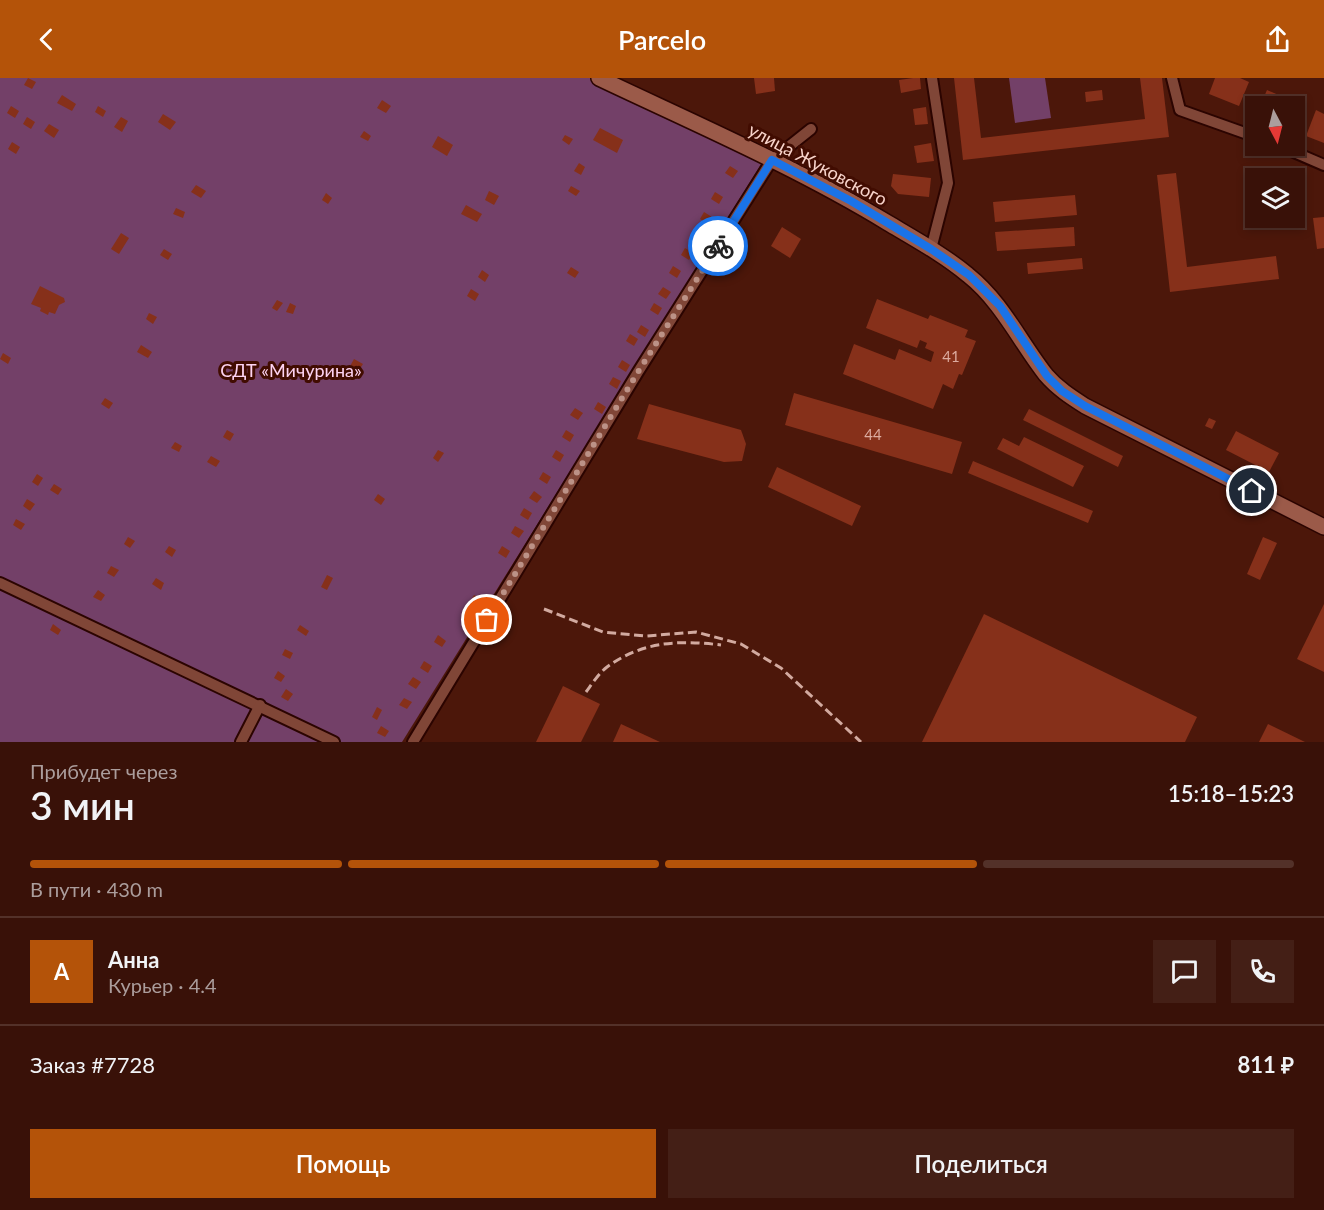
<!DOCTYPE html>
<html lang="ru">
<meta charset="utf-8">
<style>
body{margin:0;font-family:Lato,sans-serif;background:#441f16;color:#f1f3f6;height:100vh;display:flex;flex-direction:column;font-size:22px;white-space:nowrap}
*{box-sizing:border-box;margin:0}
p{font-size:20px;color:#ab9d9c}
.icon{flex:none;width:33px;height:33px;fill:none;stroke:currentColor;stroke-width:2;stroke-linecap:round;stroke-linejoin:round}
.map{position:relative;height:664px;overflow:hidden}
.sheet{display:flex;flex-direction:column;background:#391108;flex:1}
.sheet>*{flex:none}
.needle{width:39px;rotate:173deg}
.tools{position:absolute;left:1245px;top:18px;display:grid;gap:12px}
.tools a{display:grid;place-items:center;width:60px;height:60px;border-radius:0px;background:#391108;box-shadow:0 3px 9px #0003,0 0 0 2px #533129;font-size:30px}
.pin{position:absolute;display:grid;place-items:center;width:51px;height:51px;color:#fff;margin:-26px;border:3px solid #fff;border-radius:50%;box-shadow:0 2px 6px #0007}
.courier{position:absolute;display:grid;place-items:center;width:60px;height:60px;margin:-30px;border:4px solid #1a73e8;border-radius:50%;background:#fff;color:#222;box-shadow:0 2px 8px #0007}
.head em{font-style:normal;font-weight:600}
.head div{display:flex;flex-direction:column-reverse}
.head{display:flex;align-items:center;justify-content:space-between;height:102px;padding:0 30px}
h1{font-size:39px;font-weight:600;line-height:45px}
.bar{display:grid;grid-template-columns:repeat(4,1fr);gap:9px 6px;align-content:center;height:72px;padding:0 30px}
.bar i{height:8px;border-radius:4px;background:#533129}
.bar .current{background:#b45309}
.bar p{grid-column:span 4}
.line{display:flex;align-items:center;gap:15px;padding:0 30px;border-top:2px solid #533129}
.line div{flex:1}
.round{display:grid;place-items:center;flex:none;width:63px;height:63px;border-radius:0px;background:#441f16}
.cta{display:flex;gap:12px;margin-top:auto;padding:12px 30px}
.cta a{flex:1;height:69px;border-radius:0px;background:#b45309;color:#fff;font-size:24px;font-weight:600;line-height:69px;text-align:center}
.cta a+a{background:#441f16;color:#f1f3f6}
header{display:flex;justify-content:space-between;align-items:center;height:78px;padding:0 30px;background:#b45309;color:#fff;font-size:27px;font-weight:600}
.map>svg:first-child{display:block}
.green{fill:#734068}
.building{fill:#86301a}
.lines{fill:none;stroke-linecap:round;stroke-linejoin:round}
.minor-casing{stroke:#2b0400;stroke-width:14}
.secondary-casing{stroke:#2b0400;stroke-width:18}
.minor{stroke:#804637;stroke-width:10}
.secondary{stroke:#9b5a49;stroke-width:15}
.rail{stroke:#d2aaa0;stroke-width:3;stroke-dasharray:9 4.5;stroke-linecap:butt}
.done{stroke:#bc9287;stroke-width:6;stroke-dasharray:0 10.8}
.route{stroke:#1a73e8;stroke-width:8}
.labels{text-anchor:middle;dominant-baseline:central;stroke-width:6;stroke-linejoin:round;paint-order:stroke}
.number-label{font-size:15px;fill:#dcab9f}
.street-label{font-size:18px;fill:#f8d4cb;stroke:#410c01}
.park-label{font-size:18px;fill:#fdd3f2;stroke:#410c01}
</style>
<header><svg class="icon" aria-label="back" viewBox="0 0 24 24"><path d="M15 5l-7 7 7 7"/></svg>Parcelo<svg class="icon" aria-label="share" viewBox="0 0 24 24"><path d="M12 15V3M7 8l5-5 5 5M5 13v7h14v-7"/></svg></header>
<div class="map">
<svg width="1324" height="664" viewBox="0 0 1324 664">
<rect width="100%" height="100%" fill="#4c170a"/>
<g class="green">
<polygon points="0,0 608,0 763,83 402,664 0,664"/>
<polygon points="1009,0 1045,0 1051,40 1015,45"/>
</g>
<g class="building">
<polygon points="28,0 36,4 32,11 24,7"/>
<polygon points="754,0 774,0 775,13 756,16"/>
<polygon points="913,0 920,0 921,11 901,15 899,2"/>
<polygon points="954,0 974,0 981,60 1145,41 1140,0 1162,0 1169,59 963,82"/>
<polygon points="1215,0 1240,0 1249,4 1239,28 1209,16"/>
<polygon points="1102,12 1103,22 1086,24 1085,14"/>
<polygon points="1267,12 1297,25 1295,28 1260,28"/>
<polygon points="62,17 76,26 72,33 57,25"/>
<polygon points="382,22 391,28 386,35 377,30"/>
<polygon points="11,28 19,33 15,40 7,35"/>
<polygon points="98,28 106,33 103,39 95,34"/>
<polygon points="926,29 928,46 915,47 913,31"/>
<polygon points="1316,32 1324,36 1324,65 1306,58"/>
<polygon points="163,36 176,44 170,52 158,44"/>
<polygon points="27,39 35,44 31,51 23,46"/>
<polygon points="121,39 128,43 122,54 114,49"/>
<polygon points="49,46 59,52 54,60 44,53"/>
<polygon points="600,50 623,62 617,75 593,62"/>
<polygon points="364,53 371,58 368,63 360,59"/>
<polygon points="565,57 573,61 569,67 562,62"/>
<polygon points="438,58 453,67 447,78 432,69"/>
<polygon points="12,64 20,69 16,76 8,71"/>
<polygon points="931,65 934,83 917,85 914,68"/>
<polygon points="579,85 585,89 581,97 574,93"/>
<polygon points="730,88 738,93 733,100 725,95"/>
<polygon points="1176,95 1187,189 1276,178 1279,201 1170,214 1157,97"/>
<polygon points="893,96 931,100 929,119 898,116 891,108"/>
<polygon points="196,107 206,113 201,120 191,114"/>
<polygon points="571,108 580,113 576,118 568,113"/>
<polygon points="489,113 499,118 494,127 485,122"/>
<polygon points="715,114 723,119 719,126 711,121"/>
<polygon points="326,115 332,120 328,126 322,122"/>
<polygon points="1075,117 1077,137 995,144 993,124"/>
<polygon points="466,127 482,136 477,144 461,136"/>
<polygon points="176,130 185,134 183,140 173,136"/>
<polygon points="1250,133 1256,133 1256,140 1269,140 1270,143 1251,145"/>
<polygon points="704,134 712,139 708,146 700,141"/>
<polygon points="1324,139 1324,170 1317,171 1313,140"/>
<polygon points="782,149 801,161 790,180 771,168"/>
<polygon points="1074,149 1075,168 997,173 995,154"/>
<polygon points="695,153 703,158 698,165 690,160"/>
<polygon points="121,155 129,160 119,176 111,171"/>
<polygon points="685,170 693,175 689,182 681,177"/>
<polygon points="164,171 172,176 168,182 160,177"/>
<polygon points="1082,180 1083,191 1028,196 1027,185"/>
<polygon points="673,188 681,193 677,200 669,195"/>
<polygon points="571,189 579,194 575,200 567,195"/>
<polygon points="482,192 489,197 485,204 478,199"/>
<polygon points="40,208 64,220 65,224 59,227 55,236 49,234 48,237 40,233 41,230 31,226"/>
<polygon points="663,209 671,214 666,221 658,216"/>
<polygon points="471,211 479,216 475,223 467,218"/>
<polygon points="877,221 928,241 930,237 968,252 965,259 976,263 962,297 959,296 953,311 943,306 933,331 843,296 854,266 895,282 899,271 931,284 934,274 925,270 927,265 920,262 917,270 866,250"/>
<polygon points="277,222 283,225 277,233 272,230"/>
<polygon points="290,225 296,228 293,236 286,234"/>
<polygon points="654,225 662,230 658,237 650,232"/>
<polygon points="149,235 157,239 153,246 146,241"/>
<polygon points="641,247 649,252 645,259 637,254"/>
<polygon points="630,256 638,261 634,268 626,263"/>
<polygon points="141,267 152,274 148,280 137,274"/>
<polygon points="3,275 11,280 8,286 0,281"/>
<polygon points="354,281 363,286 357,295 349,290"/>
<polygon points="622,282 630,287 626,294 618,289"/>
<polygon points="613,299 621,303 617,311 609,306"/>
<polygon points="794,315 962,364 952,396 785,347"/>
<polygon points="105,320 113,325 109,331 101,326"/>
<polygon points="598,324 606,329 602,336 594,331"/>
<polygon points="649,326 741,352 746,366 742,383 724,384 637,361"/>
<polygon points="575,330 583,335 578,342 570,337"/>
<polygon points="1029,331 1123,378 1118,389 1023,342"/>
<polygon points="1209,340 1216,343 1212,351 1205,348"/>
<polygon points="227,352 234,356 230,363 223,359"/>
<polygon points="566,352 574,357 570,364 562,359"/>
<polygon points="1236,353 1279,375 1269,394 1226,372"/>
<polygon points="1024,359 1084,388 1073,409 997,371 1003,360 1019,368"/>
<polygon points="175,364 182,368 179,374 171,370"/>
<polygon points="438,372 444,375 438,384 433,380"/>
<polygon points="556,372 564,377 560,384 552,379"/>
<polygon points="211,378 220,383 216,389 207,384"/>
<polygon points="973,383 1093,433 1088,445 968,395"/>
<polygon points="777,389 861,428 852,448 768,409"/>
<polygon points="543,394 551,399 547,406 539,401"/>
<polygon points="37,396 43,400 38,408 32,404"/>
<polygon points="54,406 62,411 58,417 50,412"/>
<polygon points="534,413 542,419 537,425 529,420"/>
<polygon points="378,416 385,421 381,427 374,422"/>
<polygon points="27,421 35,426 30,433 23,428"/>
<polygon points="524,430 532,435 528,442 520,437"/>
<polygon points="16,441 25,446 21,452 13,447"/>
<polygon points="515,448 524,453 519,460 511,455"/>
<polygon points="128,459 135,463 130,470 124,466"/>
<polygon points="1263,459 1277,465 1260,502 1247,496"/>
<polygon points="169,468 176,472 172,479 165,474"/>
<polygon points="502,468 510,473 506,480 498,475"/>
<polygon points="111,488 119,492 114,499 107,495"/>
<polygon points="327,497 333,500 327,512 321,509"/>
<polygon points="156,500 164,505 161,512 152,506"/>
<polygon points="98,512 105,517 101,523 93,519"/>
<polygon points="474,517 483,522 478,529 470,524"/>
<polygon points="1324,526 1324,594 1297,581"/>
<polygon points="984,536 1197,639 1185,664 922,664"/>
<polygon points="53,546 61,552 58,557 50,552"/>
<polygon points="300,547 309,553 306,558 297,552"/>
<polygon points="438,557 446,563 442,569 434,564"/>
<polygon points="285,571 293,575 290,581 282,577"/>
<polygon points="424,583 432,588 428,595 420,590"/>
<polygon points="278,593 285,598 281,604 274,600"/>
<polygon points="413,599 421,604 416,611 408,606"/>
<polygon points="563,608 600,626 581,664 536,664"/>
<polygon points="286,611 293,616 288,623 281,619"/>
<polygon points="404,620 412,624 407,631 399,627"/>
<polygon points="377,629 382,632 377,642 372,639"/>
<polygon points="621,646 660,664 613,664"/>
<polygon points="1268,646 1305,664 1259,664"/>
<polygon points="381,648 389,653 385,659 377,655"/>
</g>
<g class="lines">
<defs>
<g id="minor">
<polyline points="1172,0 1180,32 1256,59"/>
<polyline points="1280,68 1324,87"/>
<polyline points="931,171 948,105 932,0"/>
<polyline points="0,505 334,664"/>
<polyline points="241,664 260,627"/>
<polyline points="413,664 638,294 772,82 811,51"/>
</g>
<path id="secondary" d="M599 0C696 46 796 89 888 145 915 161 944 177 968 197 1002 224 1020 264 1046 297 1057 310 1071 319 1085 328L1324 449"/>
</defs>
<use href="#minor" class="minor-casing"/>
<use href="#secondary" class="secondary-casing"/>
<use href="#minor" class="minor"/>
<use href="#secondary" class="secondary"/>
<g class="rail">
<polyline points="544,531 603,554 646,558 696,554 741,566 781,590 861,664"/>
<path d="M586 614C592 606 599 595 607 589 643 563 679 562 721 567"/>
</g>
</g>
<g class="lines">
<polyline class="done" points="487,542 638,294 718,168"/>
<polyline class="route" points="718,168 772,82 851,123 931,171 969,197 1000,228 1047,298 1062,313 1085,328 1252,413"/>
</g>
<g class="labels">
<g class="number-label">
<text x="951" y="278">41</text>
<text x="873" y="356">44</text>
</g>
<g class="street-label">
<text transform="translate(818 86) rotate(28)">улица Жуковского</text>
</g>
<g class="park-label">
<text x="291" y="292">СДТ «Мичурина»</text>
</g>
</g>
</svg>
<div class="tools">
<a><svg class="needle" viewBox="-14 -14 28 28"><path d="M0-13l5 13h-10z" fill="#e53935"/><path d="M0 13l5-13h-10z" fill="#ab9d9c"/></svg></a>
<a><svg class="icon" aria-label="layers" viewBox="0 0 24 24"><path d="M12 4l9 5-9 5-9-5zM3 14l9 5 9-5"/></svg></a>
</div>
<div class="pin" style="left:487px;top:542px;background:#ea580c"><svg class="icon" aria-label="bag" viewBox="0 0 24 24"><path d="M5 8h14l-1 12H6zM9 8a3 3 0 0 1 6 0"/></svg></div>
<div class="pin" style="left:1252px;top:413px;background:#1f2937"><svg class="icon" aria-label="home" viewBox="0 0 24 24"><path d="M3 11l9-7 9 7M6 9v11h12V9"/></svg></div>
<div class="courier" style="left:718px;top:168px"><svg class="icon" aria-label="bike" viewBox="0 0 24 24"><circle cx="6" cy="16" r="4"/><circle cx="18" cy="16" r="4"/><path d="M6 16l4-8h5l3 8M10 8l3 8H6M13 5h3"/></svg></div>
</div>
<section class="sheet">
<div class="head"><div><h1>3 мин</h1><p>Прибудет через</p></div><em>15:18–15:23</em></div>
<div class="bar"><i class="current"></i><i class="current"></i><i class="current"></i><i></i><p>В пути · 430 m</p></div>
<div class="line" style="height:108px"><b class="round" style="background:#b45309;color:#fff">А</b><div><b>Анна</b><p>Курьер · 4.4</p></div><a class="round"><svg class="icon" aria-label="chat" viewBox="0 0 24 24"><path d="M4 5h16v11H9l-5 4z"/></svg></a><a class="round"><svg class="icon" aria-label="phone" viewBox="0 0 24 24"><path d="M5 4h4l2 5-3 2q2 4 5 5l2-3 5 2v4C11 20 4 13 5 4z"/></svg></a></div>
<div class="line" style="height:78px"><div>Заказ #7728</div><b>811 ₽</b></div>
<div class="cta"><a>Помощь</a><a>Поделиться</a></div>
</section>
